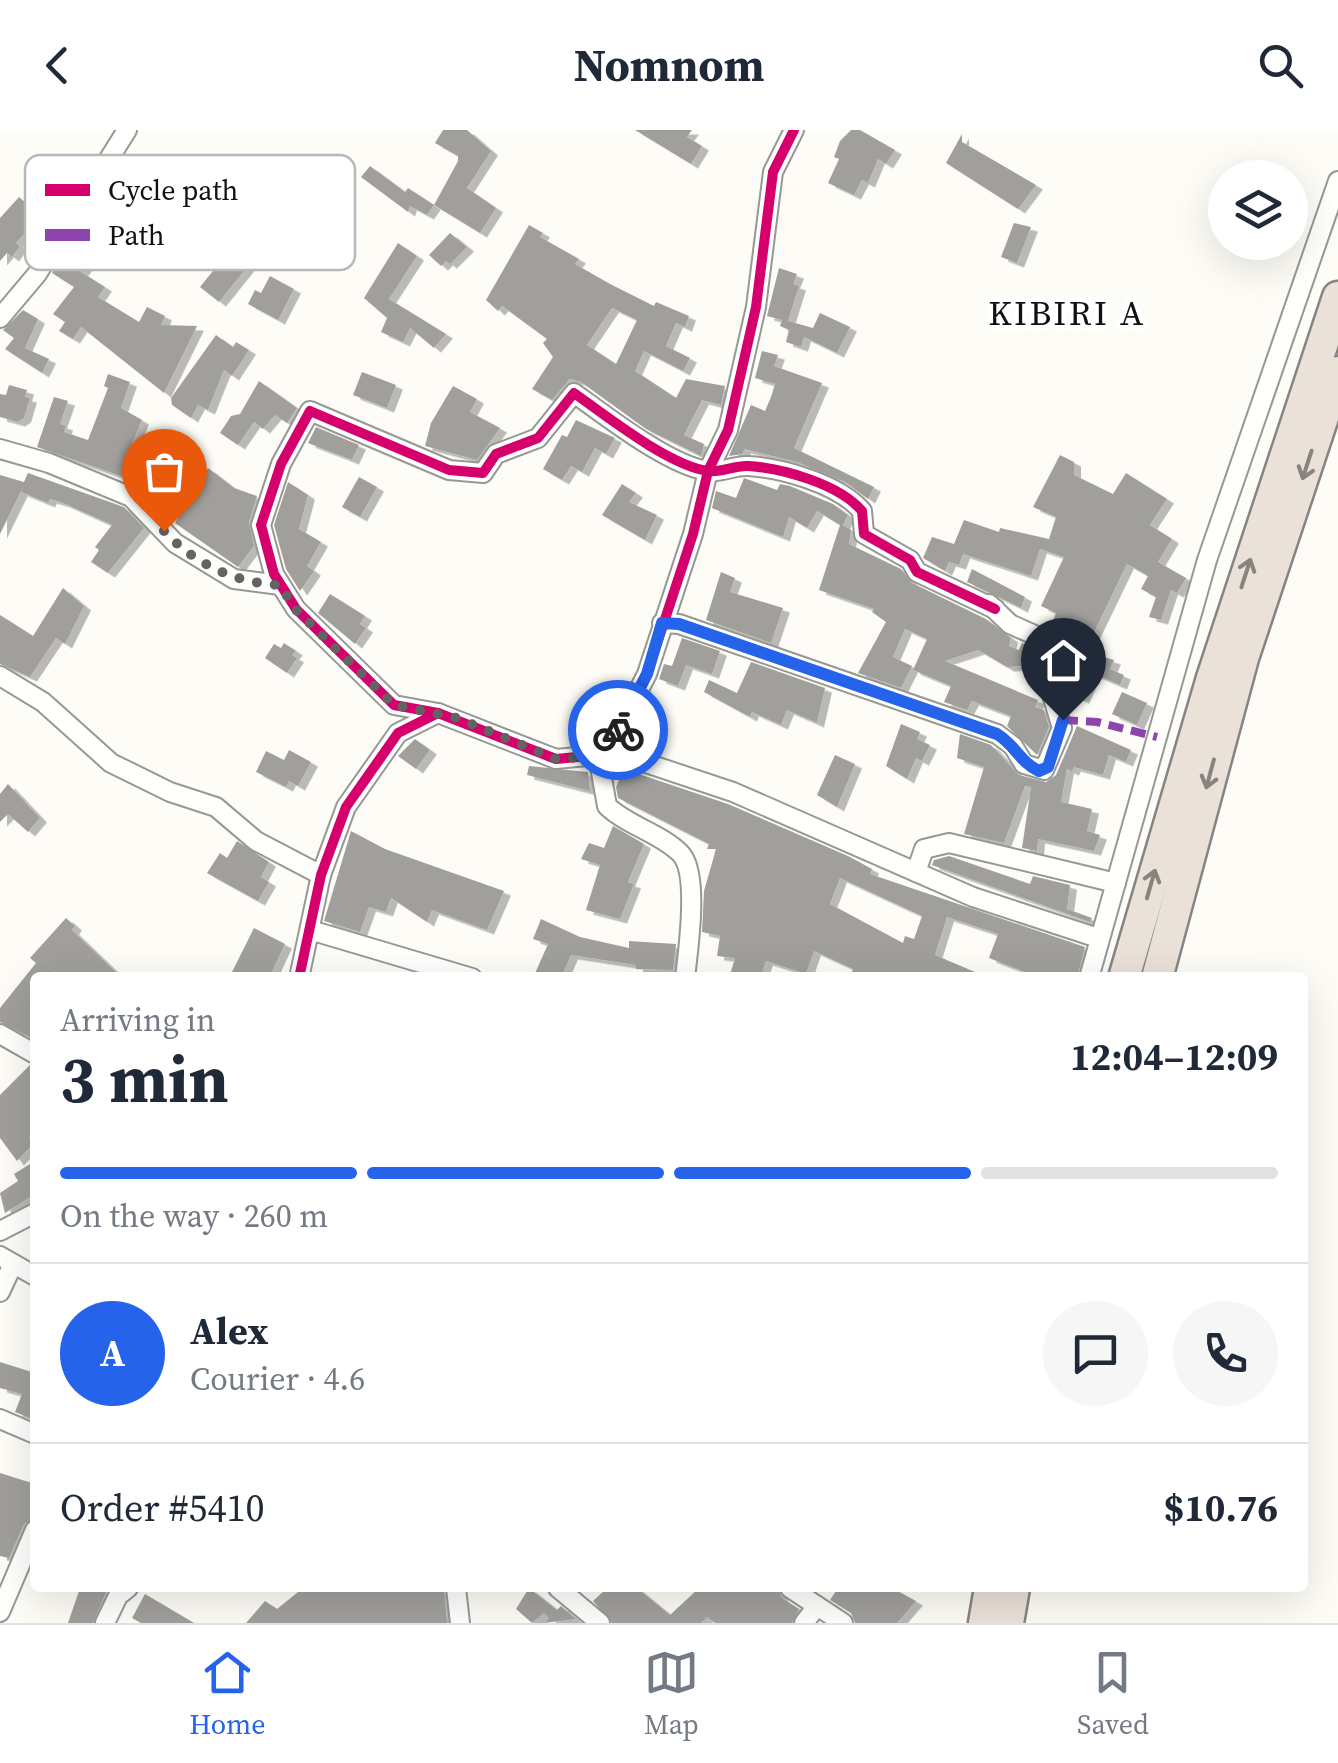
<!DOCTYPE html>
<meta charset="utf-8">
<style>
body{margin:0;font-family:"Source Serif 4",serif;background:#f6f6f7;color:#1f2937;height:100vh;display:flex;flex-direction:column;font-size:38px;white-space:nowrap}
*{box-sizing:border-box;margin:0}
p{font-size:32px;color:#747a83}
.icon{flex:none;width:55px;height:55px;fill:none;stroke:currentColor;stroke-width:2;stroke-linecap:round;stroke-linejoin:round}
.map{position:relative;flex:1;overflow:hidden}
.drawer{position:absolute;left:30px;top:842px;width:1278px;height:620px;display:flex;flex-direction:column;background:#fff;border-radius:10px;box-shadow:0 10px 40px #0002}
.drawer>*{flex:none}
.fabs{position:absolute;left:1208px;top:30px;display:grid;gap:20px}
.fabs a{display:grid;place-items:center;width:100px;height:100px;border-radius:50%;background:#fff;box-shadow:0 10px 40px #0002;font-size:50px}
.pin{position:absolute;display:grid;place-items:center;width:85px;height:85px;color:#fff;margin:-102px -42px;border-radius:50% 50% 50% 0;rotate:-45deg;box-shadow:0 0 10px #0007}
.pin .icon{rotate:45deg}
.courier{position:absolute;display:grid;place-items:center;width:100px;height:100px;margin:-50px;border:8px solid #2563eb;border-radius:50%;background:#fff;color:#222;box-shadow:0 2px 12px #0007}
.head em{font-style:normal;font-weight:700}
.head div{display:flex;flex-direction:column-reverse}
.head{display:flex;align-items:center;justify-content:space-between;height:170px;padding:0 30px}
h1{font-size:65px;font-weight:700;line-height:75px}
.bar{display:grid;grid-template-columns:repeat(4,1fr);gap:15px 10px;align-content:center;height:120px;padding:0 30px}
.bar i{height:12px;border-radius:8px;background:#e0e1e3}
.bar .on{background:#2563eb}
.bar p{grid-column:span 4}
.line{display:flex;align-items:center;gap:25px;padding:0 30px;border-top:2px solid #e0e1e3}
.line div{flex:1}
.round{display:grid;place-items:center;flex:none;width:105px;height:105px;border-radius:52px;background:#f6f6f7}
header{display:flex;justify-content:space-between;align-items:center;height:130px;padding:0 30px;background:#fff;font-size:45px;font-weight:700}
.menu{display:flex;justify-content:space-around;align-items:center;height:140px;border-top:2px solid #e0e1e3;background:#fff;font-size:28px;color:#747a83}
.menu a{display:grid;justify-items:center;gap:5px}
.menu .on{color:#2563eb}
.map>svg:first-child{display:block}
.building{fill:#a19f9c;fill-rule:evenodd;filter:url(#shadow)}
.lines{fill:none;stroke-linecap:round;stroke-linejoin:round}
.street-casing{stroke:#979795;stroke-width:22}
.highway-casing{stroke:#858482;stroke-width:35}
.street{stroke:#fffffe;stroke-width:18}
.highway{stroke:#eae1d8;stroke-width:30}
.quiet{stroke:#8e44ad;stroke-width:8;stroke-dasharray:15 8;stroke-linecap:butt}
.cycleway-casing{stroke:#fff;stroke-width:16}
.cycleway{stroke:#d6006c;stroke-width:10}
.oneway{stroke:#88837e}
.done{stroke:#646362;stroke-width:10;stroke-dasharray:0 18}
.route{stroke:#2563eb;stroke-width:12}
.labels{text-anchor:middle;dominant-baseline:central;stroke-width:10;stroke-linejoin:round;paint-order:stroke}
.quarter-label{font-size:35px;letter-spacing:2.5px;fill:#111;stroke:#fff}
.key{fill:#fff;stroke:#b8b8b8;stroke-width:2.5}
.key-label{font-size:28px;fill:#111}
</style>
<header><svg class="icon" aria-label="back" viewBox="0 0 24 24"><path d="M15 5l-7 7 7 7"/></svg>Nomnom<svg class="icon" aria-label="search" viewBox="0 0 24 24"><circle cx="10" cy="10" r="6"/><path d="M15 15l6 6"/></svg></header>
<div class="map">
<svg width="1338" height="1493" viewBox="0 0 1338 1493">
<defs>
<filter id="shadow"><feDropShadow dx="7" dy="4.5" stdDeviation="0" flood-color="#0004"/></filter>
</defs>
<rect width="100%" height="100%" fill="#fdfcf7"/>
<g class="building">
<polygon points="443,0 467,0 491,21 467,58 496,78 480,103 434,75 458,31 458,26 435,13"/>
<polygon points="635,0 692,0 687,7 702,16 691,34"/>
<polygon points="851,0 860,0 895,20 886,34 878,29 868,53 862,50 854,65 828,53 839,29 834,27 840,11"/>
<polygon points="962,4 962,12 1036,55 1018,79 946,33"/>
<polygon points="370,36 405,62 408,58 434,75 427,85 410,76 408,82 361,47"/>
<polygon points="19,67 41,86 16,113 20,116 12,127 7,123 0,131 0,88"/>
<polygon points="1014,93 1031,97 1017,133 1001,127"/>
<path d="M529 95 543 103 540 107 579 129 575 134 610 154 654 176 656 172 689 186 685 197 676 193 666 216 690 228 683 241 644 221 635 241 676 268 686 249 725 256 721 275 702 270 684 305 704 314 701 326 646 299 581 252 570 249 552 270 532 259 553 227 543 213 547 209 502 176 498 181 486 170ZM612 178 637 190 616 234 587 215Z"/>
<polygon points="450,103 467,117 450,134 446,131 441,136 429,125"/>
<polygon points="73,110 94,126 81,142 105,157 98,167 139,192 147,177 165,186 161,195 197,196 164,263 81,197 73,209 59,201 65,192 53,184 74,157 52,143"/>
<polygon points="398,113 417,126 389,169 446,204 434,218 410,198 403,212 381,202 387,188 364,168"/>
<polygon points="229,121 248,136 219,172 200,157"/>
<polygon points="779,138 797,144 793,154 799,156 788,191 813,198 820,183 850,197 837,223 804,207 801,217 786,212 789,200 780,196 782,190 767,186"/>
<polygon points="270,146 294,159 278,190 248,174 255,160 261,163"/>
<polygon points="23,180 38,189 25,218 49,229 42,243 5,219 14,208 3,200"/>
<polygon points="216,205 233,217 236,212 249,220 232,246 224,240 208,280 198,275 191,288 172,275 171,268"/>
<polygon points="762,221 778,225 774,236 822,253 794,318 874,357 868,369 845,352 797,332 744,319 743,324 729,326 751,275 765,281 771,267 775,254 755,248"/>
<polygon points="362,242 396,255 387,278 353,265"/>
<polygon points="108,244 130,252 121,278 142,290 130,318 150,326 138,352 37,317 54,267 68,271 60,294 66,296 64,302 88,310 108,258 104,256"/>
<polygon points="259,251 297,278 287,293 275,285 263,299 254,292 238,315 220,303 231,286 240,284"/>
<polygon points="9,255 27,260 25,267 30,268 24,288 18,292 0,287 0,264 6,265"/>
<polygon points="453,256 477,269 470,282 500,298 477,330 425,316 431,293"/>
<polygon points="576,290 615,308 606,324 595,318 582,342 571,336 562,350 543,339 562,305 567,307"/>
<polygon points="316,297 359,315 352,330 308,313"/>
<polygon points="1060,325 1074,332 1074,345 1113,364 1126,343 1167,369 1150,395 1172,409 1158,432 1186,448 1177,463 1171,460 1161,490 1149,487 1156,467 1141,459 1148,446 1127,434 1085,521 1114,530 1110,539 1124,545 1120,555 1094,544 1082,569 1066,562 1080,524 1078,513 1050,498 1056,483 1041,476 1064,427 1040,419 1031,446 963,424 959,435 949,432 945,441 923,428 932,407 954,414 964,390 999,402 1000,398 1049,409 1056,387 1033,377"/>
<polygon points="208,338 234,358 257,366 249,392 254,416 238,437 175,393"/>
<polygon points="28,343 124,377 144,398 108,443 91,432 99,420 95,417 112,395 63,373 50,369 48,373 21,362 24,355 0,404 0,345 24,352"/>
<polygon points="359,347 377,357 360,387 342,377"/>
<polygon points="744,348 777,360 780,354 790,356 833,374 848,385 843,395 851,400 849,414 901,439 912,453 986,489 1011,508 1009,516 1019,520 1022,513 1038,520 1032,535 1024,531 1021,536 1007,537 978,520 945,531 1038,570 1035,577 1044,580 1049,597 1037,625 1007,596 1011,586 972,571 967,580 944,572 951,556 913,540 927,509 905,499 893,527 912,536 901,558 858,543 886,492 872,482 874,479 819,460 840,395 817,381 807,398 789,387 783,407 712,378 716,361 736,368"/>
<polygon points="288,352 308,365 299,399 321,412 307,436 314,441 300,461 286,439 274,395"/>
<polygon points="622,354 636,363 629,372 657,385 645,410 602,385"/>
<polygon points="972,439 1025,467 1021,478 967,452"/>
<polygon points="721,442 735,448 730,462 783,478 771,513 706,490"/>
<polygon points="63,458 84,476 65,514 56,508 30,547 0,534 0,485 33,506"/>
<polygon points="330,464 365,486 360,494 366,498 355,514 318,483"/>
<polygon points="682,508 720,521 712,544 686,535 678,556 659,549 664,534 672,536"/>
<polygon points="284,513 296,521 292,525 297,528 287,543 265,528 274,514 281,518"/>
<polygon points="751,532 825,558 817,593 787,580 781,595 752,582 750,587 704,562 709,550 737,563"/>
<polygon points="1122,562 1147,573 1137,595 1112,584"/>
<polygon points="901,594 920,602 917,609 930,615 922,631 916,628 907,649 886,636"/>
<polygon points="1077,596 1131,620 1126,632 1109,625 1103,645 1074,637 1072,641 1067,639 1061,672 1092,679 1087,701 1100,705 1094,721 1038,709 1037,721 1022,718 1031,657 1025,656 1004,713 964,704 984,637 957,628 960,604 991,615 1019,645 1046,652 1056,645"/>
<polygon points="415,609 430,620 416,639 398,626"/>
<polygon points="289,620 311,632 298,656 289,651 286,657 256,642 266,621 284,630"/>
<polygon points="835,625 855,634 837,677 817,665"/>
<polygon points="529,636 588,642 590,661 527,645"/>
<path d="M624 639 728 674 848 726 872 739 870 744 1085 817 1077 848 1043 842 1041 848 989 828 998 804 947 787 935 825 989 848H850L853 839 814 821 806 844 766 831 760 848H729L735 828 717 826 720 806 702 802 704 761 716 719H707L709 714 618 668 616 657ZM840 748 922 786 914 809 905 806 903 813 830 774Z"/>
<polygon points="8,654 40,688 28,702 8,684 0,692 0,664"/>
<polygon points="613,696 644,714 628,752 634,754 620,789 586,780 600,735 581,729 589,713 604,718"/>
<polygon points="351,701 385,719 504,761 487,800 432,780 427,792 391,768 386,782 369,777 360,802 324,791"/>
<polygon points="237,711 269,732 261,747 269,752 258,771 207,743 220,723 227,728"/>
<polygon points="949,726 1030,754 1033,746 1070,755 1067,779 1092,788 1090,792 932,735 934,730"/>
<polygon points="66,788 75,796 72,800 122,848 61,848 54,841 49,848 35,848 35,910 0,892 0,878 36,833 30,828"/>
<polygon points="541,789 580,807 629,818 629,811 676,814 673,840 636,839 636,835 571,825 561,848 533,848 548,814 533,809"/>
<polygon points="254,798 285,814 269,848 229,848"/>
<polygon points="30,935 35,936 35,1000 29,1007 34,1013 17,1031 0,1008 0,965"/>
<polygon points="30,1034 35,1041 35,1064 5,1083 0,1063 18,1051 14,1044"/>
<polygon points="0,1232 35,1243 35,1290 15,1282 22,1264 0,1258"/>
<polygon points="0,1343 35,1354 35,1388 24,1394 9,1428 0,1426"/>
<polygon points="80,1458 108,1458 93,1493 68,1493"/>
<polygon points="303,1458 444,1458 447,1493 246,1493 265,1471 277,1479"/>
<polygon points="529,1458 557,1480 561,1476 576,1489 544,1493 549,1488 544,1483 532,1493 516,1479"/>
<polygon points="607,1458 637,1458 670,1485 699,1458 778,1458 782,1468 799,1479 792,1493 715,1493 707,1487 701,1493 612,1493 593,1471"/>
<polygon points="838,1458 892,1458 916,1471 897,1493 855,1493 851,1483 830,1470"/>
<polygon points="145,1464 194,1493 141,1493 132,1488"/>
</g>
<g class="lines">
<defs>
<g id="street">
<polyline points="0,188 37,144 127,0"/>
<polyline points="0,319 49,333 131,367 175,413 234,449 280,455"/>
<polyline points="662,493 679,494 997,604 1013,616 1024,634 1044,640 1062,598 1052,565 1068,520 1010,494 989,474"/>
<polyline points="0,546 43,572 111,633 170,662 216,677 256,711 321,745"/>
<path d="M438 583 394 575 296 479 274 444 261 395 281 334 310 281 449 340 483 343 496 324 538 308 574 263C606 286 671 337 709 341 721 343 735 335 748 336 782 338 839 354 862 381L864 404 910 430 917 442 995 479"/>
<polyline points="604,619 733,662 973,767 1098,808"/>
<path d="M598 625 607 676C628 696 660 703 680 723 700 742 688 821 685 848"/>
<polyline points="916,742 924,719 949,713 1116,753"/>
<polyline points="310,800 472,848"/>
<polyline points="299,848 321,745 346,677 398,603 438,583 556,629 598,625 613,610 647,544 693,404 708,341 728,300 756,177 773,42 794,0"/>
<polyline points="1089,848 1207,430 1338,51"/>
<polyline points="0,904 35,924"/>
<polyline points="0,1101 35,1083"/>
<polyline points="0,1126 35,1146"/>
<polyline points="0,1162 13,1134"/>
<polyline points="0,1289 35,1304"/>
<polyline points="456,1458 460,1493"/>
<polyline points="558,1458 600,1493"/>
<polyline points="790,1458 843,1493"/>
<polyline points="0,1482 35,1400"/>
<polyline points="105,1493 118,1466 128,1458"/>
<polyline points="804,1493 817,1476"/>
</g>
<g id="highway">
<polyline points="1124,848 1212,548 1338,167"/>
<polyline points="1157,848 1243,528 1338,242"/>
<polyline points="984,1493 990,1458"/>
<polyline points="1008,1493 1014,1458"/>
</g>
</defs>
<use href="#street" class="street-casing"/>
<use href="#highway" class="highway-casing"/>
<use href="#street" class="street"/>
<use href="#highway" class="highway"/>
<polyline class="quiet" points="1063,590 1097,592 1157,607"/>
<defs>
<g id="cycleway">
<path d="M438 583 394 575 296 479 274 444 261 395 281 334 310 281 449 340 483 343 496 324 538 308 574 263C606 286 671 337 709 341 721 343 735 335 748 336 782 338 839 354 862 381L864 404 910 430 917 442 995 479"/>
<polyline points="299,848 321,745 346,677 398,603 438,583 556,629 598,625 613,610 647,544 693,404 708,341 728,300 756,177 773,42 794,0"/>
</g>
</defs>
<use href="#cycleway" class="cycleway-casing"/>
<use href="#cycleway" class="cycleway"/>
</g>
<defs><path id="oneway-shaft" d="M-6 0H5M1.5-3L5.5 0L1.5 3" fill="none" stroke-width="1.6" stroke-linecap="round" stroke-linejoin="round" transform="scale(2.5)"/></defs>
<g class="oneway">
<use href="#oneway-shaft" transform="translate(1307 335) rotate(108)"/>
<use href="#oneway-shaft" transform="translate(1246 443) rotate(-72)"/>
<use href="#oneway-shaft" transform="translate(1210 644) rotate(105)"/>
<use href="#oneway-shaft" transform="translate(1151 754) rotate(-74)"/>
</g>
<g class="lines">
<path class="done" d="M164 401C195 434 235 453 280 455L296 480 394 575 457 588 556 629 598 626 618 600"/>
<path class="route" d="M618 600 647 544 662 493 679 494 997 604C1015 615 1020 632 1039 641L1048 637 1063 590"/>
</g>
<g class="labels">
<g class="quarter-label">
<text x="1067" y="183">KIBIRI A</text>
</g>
</g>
<rect x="25" y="25" width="330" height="115" rx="15" class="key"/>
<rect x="45" y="54" width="45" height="12" fill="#d6006c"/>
<rect x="45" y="99" width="45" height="12" fill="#8e44ad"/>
<g class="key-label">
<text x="108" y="70">Cycle path</text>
<text x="108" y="115">Path</text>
</g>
</svg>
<div class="fabs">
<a><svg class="icon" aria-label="layers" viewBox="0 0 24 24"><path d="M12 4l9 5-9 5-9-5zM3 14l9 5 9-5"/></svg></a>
</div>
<div class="pin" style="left:164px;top:401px;background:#ea580c"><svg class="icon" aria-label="bag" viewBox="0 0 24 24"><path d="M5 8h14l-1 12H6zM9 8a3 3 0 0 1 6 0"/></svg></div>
<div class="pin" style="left:1063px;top:590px;background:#1f2937"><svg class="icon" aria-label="home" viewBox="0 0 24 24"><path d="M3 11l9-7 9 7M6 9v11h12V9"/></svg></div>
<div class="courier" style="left:618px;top:600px"><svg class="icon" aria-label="bike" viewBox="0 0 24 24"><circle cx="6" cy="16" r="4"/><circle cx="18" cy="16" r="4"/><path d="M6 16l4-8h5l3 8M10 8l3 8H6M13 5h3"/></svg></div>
<section class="drawer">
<div class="head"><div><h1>3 min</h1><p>Arriving in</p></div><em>12:04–12:09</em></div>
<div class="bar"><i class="on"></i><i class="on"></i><i class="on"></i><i></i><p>On the way · 260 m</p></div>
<div class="line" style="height:180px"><b class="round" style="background:#2563eb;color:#fff">A</b><div><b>Alex</b><p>Courier · 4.6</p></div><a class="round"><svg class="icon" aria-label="chat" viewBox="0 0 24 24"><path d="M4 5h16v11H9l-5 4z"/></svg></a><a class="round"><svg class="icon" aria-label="phone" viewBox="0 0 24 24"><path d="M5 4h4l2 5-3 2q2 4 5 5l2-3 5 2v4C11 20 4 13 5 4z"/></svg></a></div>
<div class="line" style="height:130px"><div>Order #5410</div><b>$10.76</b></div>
</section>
</div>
<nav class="menu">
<a class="on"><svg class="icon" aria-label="home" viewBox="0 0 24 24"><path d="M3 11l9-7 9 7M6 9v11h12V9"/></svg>Home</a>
<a><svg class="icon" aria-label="map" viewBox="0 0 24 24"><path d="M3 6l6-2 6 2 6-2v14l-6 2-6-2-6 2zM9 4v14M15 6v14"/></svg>Map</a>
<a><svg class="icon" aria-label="saved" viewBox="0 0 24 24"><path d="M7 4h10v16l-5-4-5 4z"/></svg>Saved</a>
</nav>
